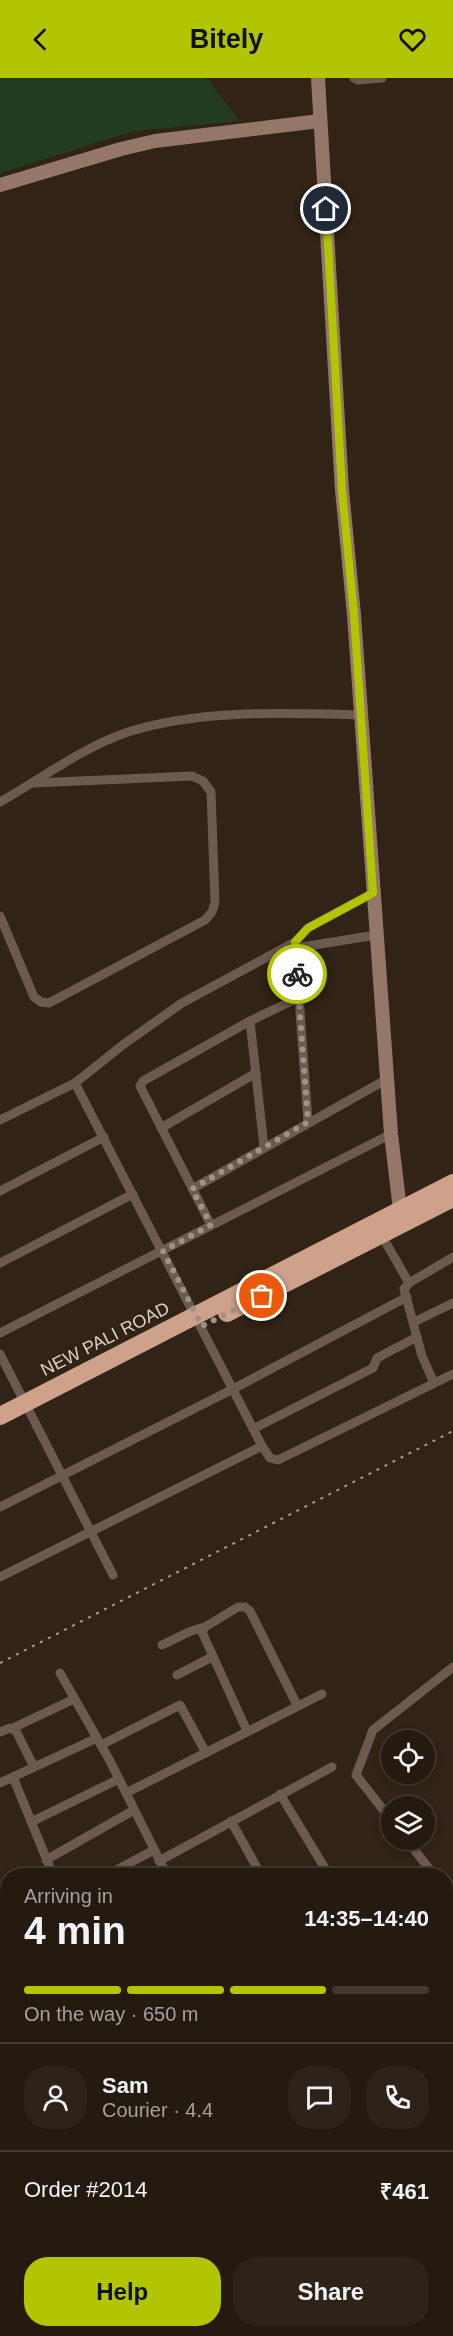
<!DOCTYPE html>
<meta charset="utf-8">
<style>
body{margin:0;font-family:Helvetica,sans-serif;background:#2d2319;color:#f1f3f6;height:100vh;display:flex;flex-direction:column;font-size:22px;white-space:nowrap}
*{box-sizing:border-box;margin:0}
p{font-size:20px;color:#a3a19f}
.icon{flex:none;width:33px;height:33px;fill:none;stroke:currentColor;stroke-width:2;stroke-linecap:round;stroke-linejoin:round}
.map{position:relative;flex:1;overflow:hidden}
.side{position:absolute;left:0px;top:1790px;width:453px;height:470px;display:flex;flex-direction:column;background:#251a10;border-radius:24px 24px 0 0;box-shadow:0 3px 9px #0003,0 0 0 2px #423830}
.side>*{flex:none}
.fabs{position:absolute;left:381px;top:1652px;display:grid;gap:12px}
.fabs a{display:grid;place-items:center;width:54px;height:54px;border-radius:50%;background:#251a10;box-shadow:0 3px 9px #0003,0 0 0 2px #423830;font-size:30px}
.pin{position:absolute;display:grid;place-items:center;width:51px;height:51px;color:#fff;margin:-26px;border:3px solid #fff;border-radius:50%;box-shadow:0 2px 6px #0007}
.courier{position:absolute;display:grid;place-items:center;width:60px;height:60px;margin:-30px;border:4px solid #b1c500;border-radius:50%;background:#fff;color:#222;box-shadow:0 2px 8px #0007}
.summary em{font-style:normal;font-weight:700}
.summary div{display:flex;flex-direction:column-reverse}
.summary{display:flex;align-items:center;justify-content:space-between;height:102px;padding:0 24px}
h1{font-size:39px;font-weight:700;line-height:45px}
.bar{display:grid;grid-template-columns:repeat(4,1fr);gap:9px 6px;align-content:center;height:72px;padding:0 24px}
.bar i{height:8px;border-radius:4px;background:#423830}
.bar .current{background:#b1c500}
.bar p{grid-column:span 4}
.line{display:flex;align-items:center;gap:15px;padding:0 24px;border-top:2px solid #423830}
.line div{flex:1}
.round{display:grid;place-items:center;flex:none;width:63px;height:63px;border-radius:24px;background:#2d2319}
.cta{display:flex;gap:12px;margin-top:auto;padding:12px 24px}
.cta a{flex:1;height:69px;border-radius:24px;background:#b1c500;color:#111;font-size:24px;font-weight:700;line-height:69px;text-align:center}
.cta a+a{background:#2d2319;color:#f1f3f6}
header{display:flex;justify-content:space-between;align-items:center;height:78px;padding:0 24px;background:#b1c500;color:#111;font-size:27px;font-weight:700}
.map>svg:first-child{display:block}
.green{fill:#223d20}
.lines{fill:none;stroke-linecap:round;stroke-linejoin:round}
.street{stroke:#6c5a51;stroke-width:9}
.secondary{stroke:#947769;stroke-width:14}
.highway{stroke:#cea18b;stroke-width:18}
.rail{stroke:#a99e94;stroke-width:2;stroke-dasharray:3 6;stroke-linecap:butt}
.done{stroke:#9f9389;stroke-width:6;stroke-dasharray:0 10.8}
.route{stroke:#b1c500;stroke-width:8}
.labels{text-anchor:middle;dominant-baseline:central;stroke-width:4.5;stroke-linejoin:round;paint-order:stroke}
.street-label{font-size:18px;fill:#dad0c8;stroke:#312315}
</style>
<header><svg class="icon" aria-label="back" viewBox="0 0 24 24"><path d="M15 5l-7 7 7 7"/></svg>Bitely<svg class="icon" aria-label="heart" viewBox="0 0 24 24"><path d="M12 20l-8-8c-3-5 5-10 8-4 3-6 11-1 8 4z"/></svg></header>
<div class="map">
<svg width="453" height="2258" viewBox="0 0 453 2258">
<rect width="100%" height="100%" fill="#312315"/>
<polygon class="green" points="0,0 207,0 239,43 134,53 0,95"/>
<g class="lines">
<g class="street">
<polyline points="354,0 358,2 382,0"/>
<path d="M0 724C41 701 83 669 128 654 200 631 285 635 360 637"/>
<polyline points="0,838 34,919 41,924 49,925 205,842 212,834 215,824 211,714 203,703 192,698 34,705"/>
<polyline points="295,864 308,1044"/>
<polyline points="296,870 376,857"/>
<polyline points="250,943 264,1069"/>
<polyline points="0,1042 75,1005 124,966 182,925 295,864 308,850 373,815"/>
<polyline points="161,1050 256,995"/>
<polyline points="192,1111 387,1001"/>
<polyline points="0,1113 104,1059"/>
<polyline points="211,1147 140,1008 143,1003 250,943 298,920"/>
<polyline points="382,1158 409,1205 404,1211 422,1278 434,1305"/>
<polyline points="0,1185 133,1116"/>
<polyline points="409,1205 453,1179"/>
<polyline points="414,1244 453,1225"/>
<polyline points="0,1255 391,1056"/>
<polyline points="0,1276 113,1497"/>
<polyline points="253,1351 373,1290 377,1280 417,1259"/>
<polyline points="262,1368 270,1380 278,1382 453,1296"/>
<polyline points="0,1429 233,1311 407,1219"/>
<polyline points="0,1499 262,1368 75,1005"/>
<polyline points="162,1567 191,1553 205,1549"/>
<polyline points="60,1595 110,1683 167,1797"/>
<polyline points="177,1597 212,1579"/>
<polyline points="13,1650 74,1621"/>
<polyline points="247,1653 202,1554 205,1549 238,1529 245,1529 250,1533 297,1627"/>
<polyline points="0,1654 10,1650 16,1653 34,1689"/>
<polyline points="101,1667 180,1627 206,1675"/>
<polyline points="13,1699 53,1797"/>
<polyline points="0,1705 97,1660"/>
<polyline points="126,1715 322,1616"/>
<polyline points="280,1716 329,1797"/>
<polyline points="231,1743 261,1797"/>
<polyline points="392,1743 356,1697 373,1652 453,1589"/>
<polyline points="31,1744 119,1701"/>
<polyline points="406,1761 434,1797"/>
<polyline points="46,1782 134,1732"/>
<polyline points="159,1783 332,1689"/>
<polyline points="74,1797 96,1794 97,1797"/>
<polyline points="107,1797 154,1772"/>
<polyline points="446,1812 453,1821"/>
<polyline points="0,1815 4,1823 8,1849"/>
<polyline points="0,1860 8,1858"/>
<polyline points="0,2052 8,2111"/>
<polyline points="26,2257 70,2252"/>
<polyline points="15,2258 26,2257 25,2252"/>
</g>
<g class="secondary">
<polyline points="318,0 342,412 354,537 391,1056 400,1132"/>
<polyline points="0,107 121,71 155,63 320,43"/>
<polyline points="446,1893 453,1892"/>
<polyline points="446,1906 453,1905"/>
<polyline points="0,1947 8,1946"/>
<polyline points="0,1957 8,1956"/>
<polyline points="366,2252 367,2258"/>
</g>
<g class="highway">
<polyline points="227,1235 453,1120"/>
<polyline points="0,1338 453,1105"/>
</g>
<polyline class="rail" points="0,1585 453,1353"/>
</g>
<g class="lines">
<polyline class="done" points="262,1218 202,1248 163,1173 211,1147 192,1111 308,1044 297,896"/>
<polyline class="route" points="297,896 295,864 308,850 373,815 354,537 342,412 326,131"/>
</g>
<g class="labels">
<g class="street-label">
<text transform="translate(105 1261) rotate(-27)">NEW PALI ROAD</text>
</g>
</g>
</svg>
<div class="fabs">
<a><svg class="icon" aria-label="locate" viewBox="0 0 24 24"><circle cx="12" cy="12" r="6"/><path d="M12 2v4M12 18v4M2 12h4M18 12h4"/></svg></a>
<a><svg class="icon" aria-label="layers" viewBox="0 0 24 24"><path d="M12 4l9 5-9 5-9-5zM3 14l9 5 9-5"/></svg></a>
</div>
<div class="pin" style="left:262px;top:1218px;background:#ea580c"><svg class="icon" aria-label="bag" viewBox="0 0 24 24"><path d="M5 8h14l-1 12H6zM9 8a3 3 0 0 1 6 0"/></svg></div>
<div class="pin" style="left:326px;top:131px;background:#1f2937"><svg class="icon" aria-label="home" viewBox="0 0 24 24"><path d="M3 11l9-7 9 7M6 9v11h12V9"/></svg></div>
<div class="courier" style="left:297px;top:896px"><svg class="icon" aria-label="bike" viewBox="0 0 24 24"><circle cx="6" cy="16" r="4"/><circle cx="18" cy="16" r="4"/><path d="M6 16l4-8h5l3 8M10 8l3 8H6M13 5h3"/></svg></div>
<section class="side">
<div class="summary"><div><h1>4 min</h1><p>Arriving in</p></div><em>14:35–14:40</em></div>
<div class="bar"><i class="current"></i><i class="current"></i><i class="current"></i><i></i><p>On the way · 650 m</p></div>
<div class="line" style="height:108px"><a class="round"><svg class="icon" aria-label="person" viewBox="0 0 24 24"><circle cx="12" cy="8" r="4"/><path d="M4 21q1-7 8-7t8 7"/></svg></a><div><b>Sam</b><p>Courier · 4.4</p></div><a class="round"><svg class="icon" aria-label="chat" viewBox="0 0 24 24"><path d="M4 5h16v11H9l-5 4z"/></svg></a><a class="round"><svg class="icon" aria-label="phone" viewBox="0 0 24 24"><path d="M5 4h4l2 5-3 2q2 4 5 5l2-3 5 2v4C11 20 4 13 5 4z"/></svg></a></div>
<div class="line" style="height:78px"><div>Order #2014</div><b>₹461</b></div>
<div class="cta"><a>Help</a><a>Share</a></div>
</section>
</div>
